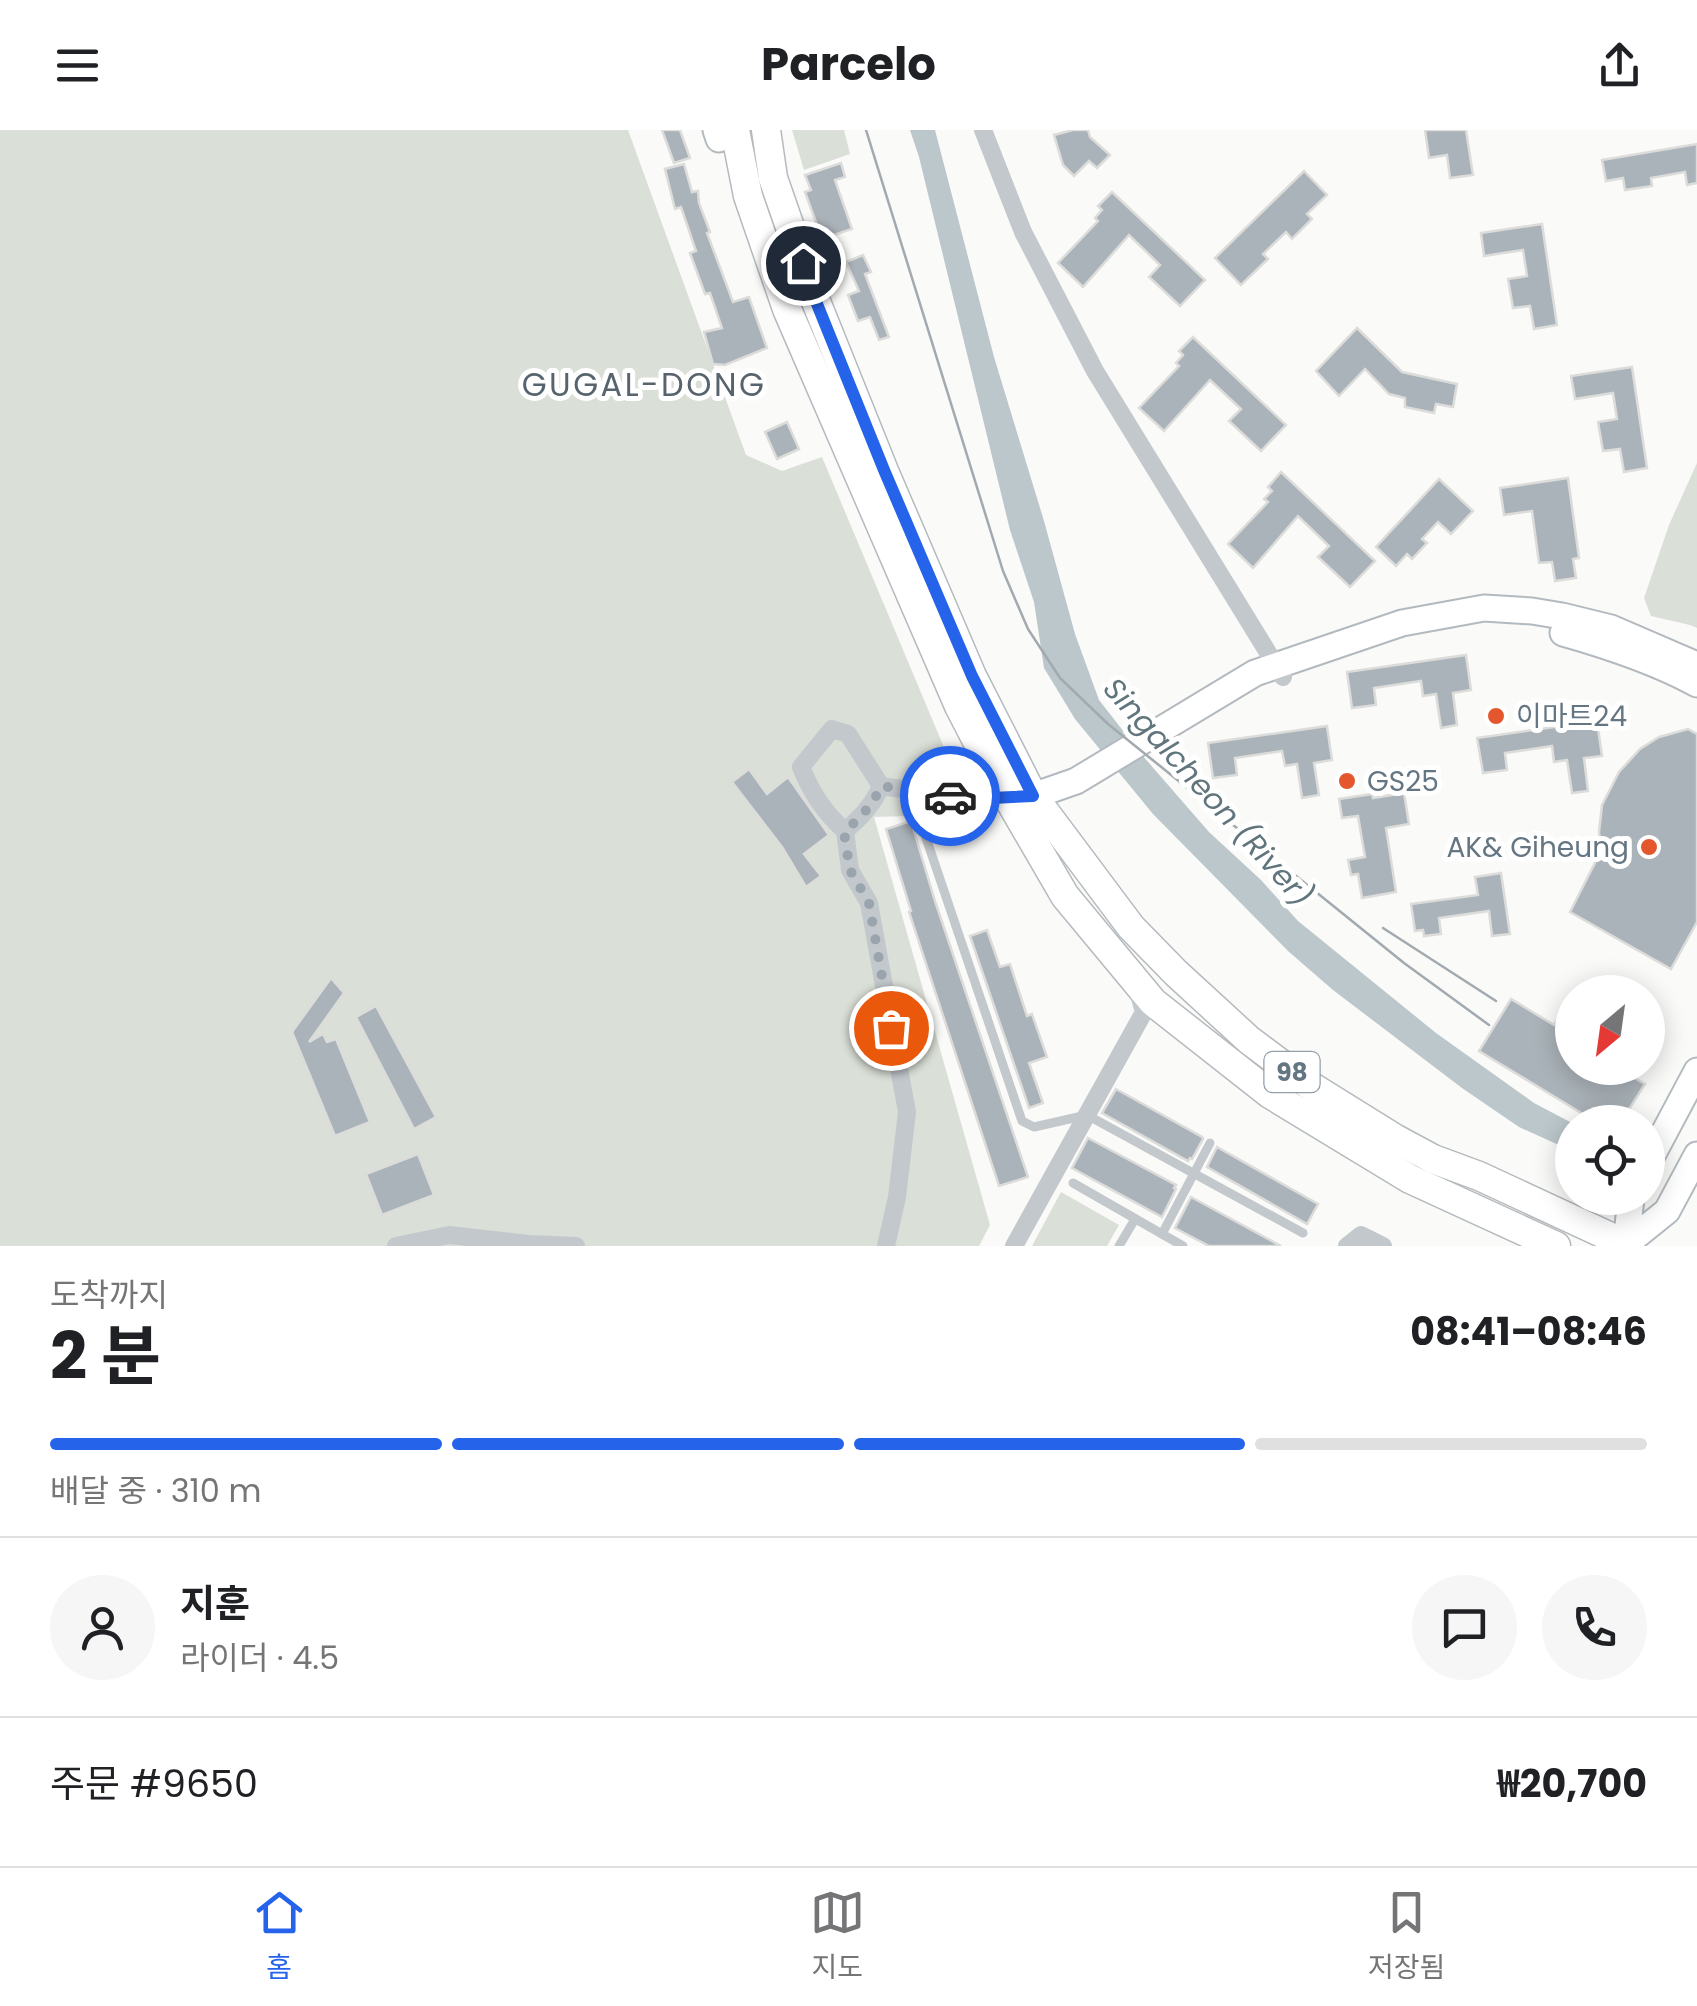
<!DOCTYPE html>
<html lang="ko">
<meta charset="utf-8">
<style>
body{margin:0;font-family:Poppins,"Noto Sans KR",sans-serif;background:#f6f6f6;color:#202124;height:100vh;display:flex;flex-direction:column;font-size:38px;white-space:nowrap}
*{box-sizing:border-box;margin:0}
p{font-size:32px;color:#757577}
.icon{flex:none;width:55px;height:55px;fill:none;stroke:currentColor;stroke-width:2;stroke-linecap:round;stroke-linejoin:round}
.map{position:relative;height:1116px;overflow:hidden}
.drawer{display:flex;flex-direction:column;background:#fff;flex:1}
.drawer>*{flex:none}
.needle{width:65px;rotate:209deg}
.fabs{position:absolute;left:1555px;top:845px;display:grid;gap:20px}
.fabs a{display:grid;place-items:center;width:110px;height:110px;border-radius:50%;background:#fff;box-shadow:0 5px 25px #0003;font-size:50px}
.pin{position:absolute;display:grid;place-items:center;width:85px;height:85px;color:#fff;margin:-42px;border:5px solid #fff;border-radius:50%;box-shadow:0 2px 10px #0007}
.courier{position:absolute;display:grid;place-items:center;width:100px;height:100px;margin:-50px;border:8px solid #2563eb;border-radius:50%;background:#fff;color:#222;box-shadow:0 2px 12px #0007}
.overview em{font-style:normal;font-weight:700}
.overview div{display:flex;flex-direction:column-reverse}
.overview{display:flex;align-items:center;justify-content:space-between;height:170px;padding:0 50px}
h1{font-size:65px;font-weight:700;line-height:75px}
.bar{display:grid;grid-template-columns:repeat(4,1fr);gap:15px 10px;align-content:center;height:120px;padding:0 50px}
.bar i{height:12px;border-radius:8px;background:#e0e0e0}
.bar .current{background:#2563eb}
.bar p{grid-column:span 4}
.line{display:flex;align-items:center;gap:25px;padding:0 50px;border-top:2px solid #e0e0e0}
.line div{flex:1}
.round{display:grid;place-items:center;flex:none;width:105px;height:105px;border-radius:52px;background:#f6f6f6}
header{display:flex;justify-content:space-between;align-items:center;height:130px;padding:0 50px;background:#fff;font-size:45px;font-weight:700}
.tab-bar{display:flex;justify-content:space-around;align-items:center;height:140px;border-top:2px solid #e0e0e0;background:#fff;font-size:28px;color:#757577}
.tab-bar a{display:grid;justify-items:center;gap:5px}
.tab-bar .current{color:#2563eb}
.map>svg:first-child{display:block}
.green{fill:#dadfd7}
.water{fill:#bbc7cb}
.building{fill:#aab3b9;stroke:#dcdcda;stroke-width:2.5}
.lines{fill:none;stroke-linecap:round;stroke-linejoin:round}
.secondary-casing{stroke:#b3babf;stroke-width:29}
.primary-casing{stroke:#b5babe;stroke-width:31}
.lane{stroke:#c3c8cc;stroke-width:9}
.street{stroke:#c3c8cc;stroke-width:18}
.secondary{stroke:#fff;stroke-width:25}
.primary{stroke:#fff;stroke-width:28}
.tram{stroke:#a2aab0;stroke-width:2.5}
.done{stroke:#99a4ac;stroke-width:10;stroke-dasharray:0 18}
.route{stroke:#2563eb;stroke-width:12}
.poi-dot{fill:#e4572e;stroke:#fff;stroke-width:4}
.labels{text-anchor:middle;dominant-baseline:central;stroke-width:10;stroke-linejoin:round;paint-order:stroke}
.shield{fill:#fff;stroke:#939fa8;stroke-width:2.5}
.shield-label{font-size:25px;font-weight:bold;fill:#657683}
.poi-label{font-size:28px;fill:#657683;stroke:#fff;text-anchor:start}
.water-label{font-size:30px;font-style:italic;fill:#60757c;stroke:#fff}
.quarter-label{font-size:32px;letter-spacing:2.5px;fill:#57646e;stroke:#fff}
</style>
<header><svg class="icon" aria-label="menu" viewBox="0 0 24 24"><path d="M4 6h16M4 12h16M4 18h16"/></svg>Parcelo<svg class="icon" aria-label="share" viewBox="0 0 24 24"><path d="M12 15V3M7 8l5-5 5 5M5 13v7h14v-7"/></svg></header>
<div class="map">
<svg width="1697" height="1116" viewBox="0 0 1697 1116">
<rect width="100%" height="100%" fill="#fafaf8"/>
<g class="green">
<polygon points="0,0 628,0 746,325 782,341 822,327 972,684 874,687 990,1095 979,1116 0,1116"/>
<polygon points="792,0 844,0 850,24 804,40"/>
<polygon points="1697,333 1697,498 1690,495 1651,486 1644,468 1669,395"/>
<polygon points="1061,1062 1119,1095 1107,1116 1032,1116"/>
</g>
<polygon class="water" points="910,0 935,0 994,227 1044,391 1075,504 1099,570 1142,625 1209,702 1261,750 1298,791 1436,903 1534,973 1572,993 1572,1021 1519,997 1462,958 1333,860 1288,821 1153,684 1075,589 1044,538 1034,472 1010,400 919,27"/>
<g class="building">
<polygon points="662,0 680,0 690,28 674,33"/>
<polygon points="1073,0 1088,0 1090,7 1110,25 1097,38 1089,31 1074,46 1063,35 1054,5"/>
<polygon points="1425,0 1466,0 1473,45 1450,48 1447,25 1429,28"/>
<polygon points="1697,14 1697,53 1687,55 1685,42 1651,48 1652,56 1625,60 1623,48 1606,51 1602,30"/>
<polygon points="841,33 845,47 835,50 852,99 822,109 805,62 811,60 805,45"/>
<polygon points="684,34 692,62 698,61 699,73 710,102 707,103 733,172 749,167 767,218 725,235 713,234 704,202 722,198 710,163 705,164 690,123 696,121 681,77 675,79 665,39"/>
<polygon points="1304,41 1327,65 1307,84 1312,89 1292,109 1286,102 1263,124 1268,129 1241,155 1215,128"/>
<polygon points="1112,62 1205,150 1180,176 1149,147 1160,135 1129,105 1083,157 1058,133 1098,91 1095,88 1102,80 1098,76"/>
<polygon points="1542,94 1557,195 1534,199 1530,176 1513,178 1508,149 1527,146 1523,120 1484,126 1481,103"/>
<polygon points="863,125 871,142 865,144 889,207 879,210 870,187 858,191 848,165 859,161 846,132"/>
<polygon points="1357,198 1402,242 1457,254 1453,277 1436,274 1434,283 1405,277 1405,268 1389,264 1365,239 1339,266 1316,241"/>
<polygon points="1193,207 1286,295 1261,321 1229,291 1241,279 1210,250 1164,301 1139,278 1179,236 1176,233 1183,225 1179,221"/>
<polygon points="1632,237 1647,338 1624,342 1620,319 1603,321 1598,292 1617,289 1613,263 1575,269 1571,246"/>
<polygon points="787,292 799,319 777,329 765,302"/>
<polygon points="1281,342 1375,431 1350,457 1318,427 1329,416 1298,386 1253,438 1228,414 1268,372 1264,369 1272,361 1268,357"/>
<polygon points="1568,348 1579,428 1573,429 1576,448 1555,451 1552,432 1539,433 1532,381 1504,385 1500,358"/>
<polygon points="1439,349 1473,381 1451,404 1438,392 1422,409 1427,413 1412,429 1407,424 1396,436 1376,417"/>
<polygon points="1466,525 1471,560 1453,563 1457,595 1441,598 1436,564 1423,566 1421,551 1374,558 1376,575 1352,578 1347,542"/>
<polygon points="1597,591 1602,626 1584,628 1588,661 1572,663 1567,630 1554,632 1552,616 1505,623 1507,640 1483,643 1477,608"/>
<polygon points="1327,596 1332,630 1314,633 1319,665 1302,668 1297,634 1285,636 1282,621 1235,628 1237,645 1213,648 1208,613"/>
<polygon points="1688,599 1697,604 1697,792 1671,839 1570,782 1601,721 1599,702 1602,675 1619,642 1640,619 1659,607"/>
<polygon points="749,639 767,664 788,647 829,705 804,724 821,746 806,757 782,717 732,652"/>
<polygon points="1404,663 1409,694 1386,698 1396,762 1362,768 1358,744 1351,745 1348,730 1365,727 1358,686 1342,688 1339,669 1372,664 1373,668"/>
<polygon points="911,691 935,771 1028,1047 999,1056 909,782 911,781 886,699"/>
<polygon points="1501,743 1510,804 1492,806 1489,781 1439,788 1441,804 1424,806 1423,800 1415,801 1411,774 1478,765 1475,747"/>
<polygon points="987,800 1000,837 1010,834 1027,886 1032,884 1047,927 1029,933 1043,973 1029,978 970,806"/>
<polygon points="331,848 344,863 309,912 323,904 327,912 336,909 370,992 335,1006 292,902"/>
<polygon points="1572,865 1572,938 1629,938 1626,943 1645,954 1621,992 1596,992 1479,921 1511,869 1554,895"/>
<polygon points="376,876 436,987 414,999 356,887"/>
<polygon points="1116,959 1202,1007 1203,1009 1192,1029 1190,1028 1188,1031 1102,983"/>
<polygon points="1088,1008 1176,1055 1174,1058 1176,1059 1162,1087 1072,1038"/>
<polygon points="1217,1017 1318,1074 1307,1094 1207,1037"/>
<polygon points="418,1024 434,1065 382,1085 366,1044"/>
<polygon points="1191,1067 1281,1116 1209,1116 1175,1098"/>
</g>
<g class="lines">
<defs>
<g id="secondary">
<polyline points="716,0 719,9"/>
<path d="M1563 503C1609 516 1655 531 1697 554"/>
<polyline points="1017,666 1033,666 1076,651 1255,543 1402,493 1484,478 1532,481 1562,486 1611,498 1697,535"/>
<polyline points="1648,1033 1697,941"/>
<polyline points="1631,1068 1626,1114 1667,1081 1697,1025"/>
</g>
<g id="primary">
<polyline points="735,0 748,66 787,179 959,576 993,642 1065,766 1153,872 1270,964 1410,1049 1556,1116"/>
<polyline points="766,0 773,48 815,169 884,341 972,546 1033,666 1131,797 1176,843 1249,910 1312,957 1394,1008 1433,1029 1479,1046 1630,1116"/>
</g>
</defs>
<use href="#secondary" class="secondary-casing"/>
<use href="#primary" class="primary-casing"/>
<g class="lane">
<polyline points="922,696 1022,991 1034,997 1087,985 1303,1103"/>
<polyline points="1073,1053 1162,1104 1210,1013"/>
<polyline points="1162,1104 1183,1116"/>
<polyline points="1119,1116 1135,1089"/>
</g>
<g class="street">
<polyline points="983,0 1023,102 1095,241 1283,547"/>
<path d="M881 656C873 675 860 688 845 701 824 682 812 664 801 637L832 599 848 604 881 656 971 669 1007 666"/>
<polyline points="845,701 850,740 869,773 907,982 897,1067 886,1116"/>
<polyline points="396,1116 449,1105 529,1114 576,1116"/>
<polyline points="1014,1116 1144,882 1138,861"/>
<polyline points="1347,1116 1361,1105 1383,1116"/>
</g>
<use href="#secondary" class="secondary"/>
<use href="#primary" class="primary"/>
<g class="tram">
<polyline points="866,0 1003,441 1028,499 1060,548 1108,594 1404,833 1489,895"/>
<polyline points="1383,798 1496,871"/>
</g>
</g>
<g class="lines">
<path class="done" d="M891 898 869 773 850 740 844 702C860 688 873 675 881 656L950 666"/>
<polyline class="route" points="803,133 815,169 884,340 972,546 1033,666 971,669 950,666"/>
</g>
<g class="poi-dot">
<circle cx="1496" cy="586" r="10"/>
<circle cx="1347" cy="651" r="10"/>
<circle cx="1649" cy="717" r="10"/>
</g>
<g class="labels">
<rect class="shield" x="1264.5" y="922" width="55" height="40" rx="8"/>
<g class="shield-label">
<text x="1292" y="942">98</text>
</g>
<g class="poi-label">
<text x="1516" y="586">이마트24</text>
<text x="1367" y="651">GS25</text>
<text x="1629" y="717" text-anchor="end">AK&amp; Giheung</text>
</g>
<g class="water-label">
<text transform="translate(1208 662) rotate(48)">Singalcheon (River)</text>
</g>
<g class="quarter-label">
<text x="644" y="254">GUGAL-DONG</text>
</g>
</g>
</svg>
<div class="fabs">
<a><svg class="needle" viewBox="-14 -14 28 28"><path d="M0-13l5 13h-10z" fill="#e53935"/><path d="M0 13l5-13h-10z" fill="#757577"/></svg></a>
<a><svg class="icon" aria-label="locate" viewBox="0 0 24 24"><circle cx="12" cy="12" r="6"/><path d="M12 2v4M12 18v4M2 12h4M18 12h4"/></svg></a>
</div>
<div class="pin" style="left:891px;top:898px;background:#ea580c"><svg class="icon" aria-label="bag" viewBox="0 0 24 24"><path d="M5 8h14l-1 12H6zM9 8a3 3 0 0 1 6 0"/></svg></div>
<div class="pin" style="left:803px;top:133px;background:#1f2937"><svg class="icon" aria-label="home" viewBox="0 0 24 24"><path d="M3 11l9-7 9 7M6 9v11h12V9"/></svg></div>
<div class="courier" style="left:950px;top:666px"><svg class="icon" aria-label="car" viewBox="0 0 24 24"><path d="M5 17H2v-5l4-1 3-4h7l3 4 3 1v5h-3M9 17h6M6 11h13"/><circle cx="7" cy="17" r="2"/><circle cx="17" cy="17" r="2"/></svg></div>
</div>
<section class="drawer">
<div class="overview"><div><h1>2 분</h1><p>도착까지</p></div><em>08:41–08:46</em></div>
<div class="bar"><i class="current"></i><i class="current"></i><i class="current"></i><i></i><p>배달 중 · 310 m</p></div>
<div class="line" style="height:180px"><a class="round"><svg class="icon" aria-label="person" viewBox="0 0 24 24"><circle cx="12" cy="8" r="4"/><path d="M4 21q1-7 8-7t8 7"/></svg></a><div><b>지훈</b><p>라이더 · 4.5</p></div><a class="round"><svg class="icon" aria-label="chat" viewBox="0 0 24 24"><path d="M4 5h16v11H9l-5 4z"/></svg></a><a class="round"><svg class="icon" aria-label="phone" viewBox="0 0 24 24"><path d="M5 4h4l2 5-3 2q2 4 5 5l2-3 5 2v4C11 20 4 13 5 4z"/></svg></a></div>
<div class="line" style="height:130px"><div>주문 #9650</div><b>₩20,700</b></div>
</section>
<nav class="tab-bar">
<a class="current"><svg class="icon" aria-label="home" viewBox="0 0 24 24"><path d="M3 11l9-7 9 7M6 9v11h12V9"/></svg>홈</a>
<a><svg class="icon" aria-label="map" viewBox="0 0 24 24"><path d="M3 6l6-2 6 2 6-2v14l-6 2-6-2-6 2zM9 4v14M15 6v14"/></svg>지도</a>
<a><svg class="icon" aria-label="saved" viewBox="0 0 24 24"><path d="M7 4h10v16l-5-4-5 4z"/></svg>저장됨</a>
</nav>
